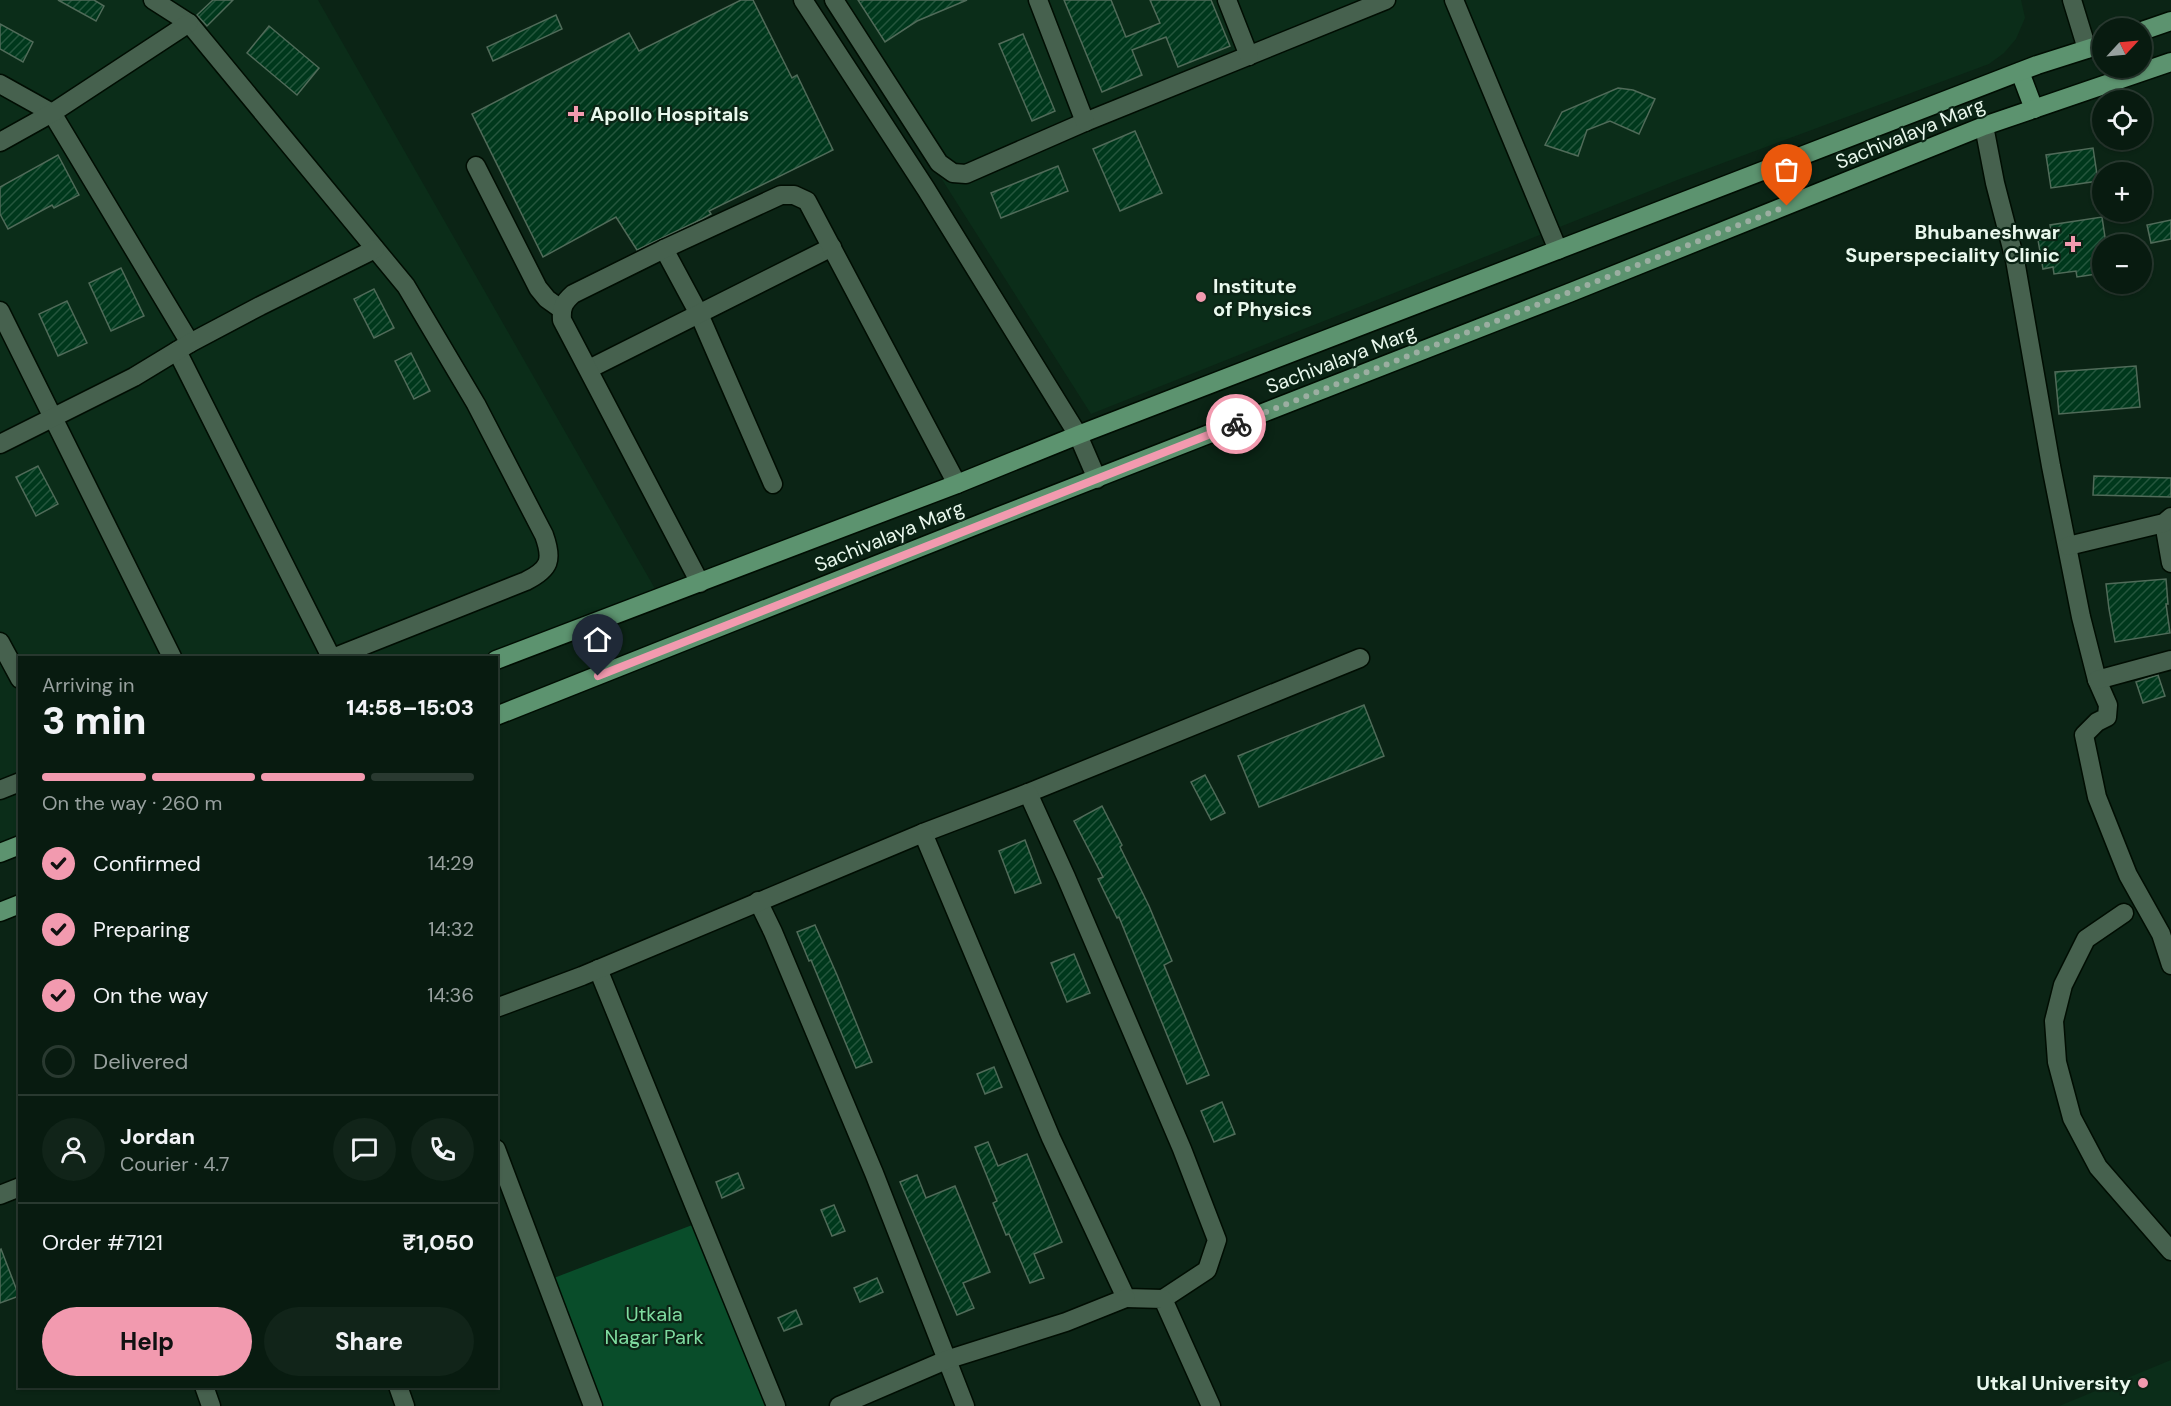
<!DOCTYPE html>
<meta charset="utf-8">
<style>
body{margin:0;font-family:"DM Sans",sans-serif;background:#112419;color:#f1f3f6;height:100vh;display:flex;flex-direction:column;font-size:22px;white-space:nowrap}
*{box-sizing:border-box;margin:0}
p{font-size:20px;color:#98a19f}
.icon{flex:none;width:33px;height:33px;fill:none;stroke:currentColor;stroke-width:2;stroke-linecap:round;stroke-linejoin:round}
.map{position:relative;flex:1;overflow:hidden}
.side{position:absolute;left:18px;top:656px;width:480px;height:732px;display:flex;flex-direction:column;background:#081b10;border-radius:0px;box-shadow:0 2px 4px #0004,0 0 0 2px #293930}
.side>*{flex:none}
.needle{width:39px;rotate:64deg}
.buttons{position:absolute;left:2092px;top:18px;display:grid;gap:12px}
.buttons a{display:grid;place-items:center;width:60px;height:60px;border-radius:50%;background:#081b10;box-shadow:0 2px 4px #0004,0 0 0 2px #293930;font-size:30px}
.pin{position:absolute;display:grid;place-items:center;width:51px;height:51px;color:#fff;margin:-62px -26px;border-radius:50% 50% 50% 0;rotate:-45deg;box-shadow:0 0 6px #0007}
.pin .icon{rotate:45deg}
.courier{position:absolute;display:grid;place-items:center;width:60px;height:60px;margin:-30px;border:4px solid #f29aaf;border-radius:50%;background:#fff;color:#222;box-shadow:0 2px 8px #0007}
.summary em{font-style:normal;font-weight:800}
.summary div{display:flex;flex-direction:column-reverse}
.summary{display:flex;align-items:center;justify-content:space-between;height:102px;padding:0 24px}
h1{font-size:39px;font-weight:800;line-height:45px}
.bar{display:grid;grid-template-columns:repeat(4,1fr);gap:9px 6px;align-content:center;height:72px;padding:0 24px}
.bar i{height:8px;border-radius:4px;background:#293930}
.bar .active{background:#f29aaf}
.bar p{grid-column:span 4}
.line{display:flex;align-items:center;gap:15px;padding:0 24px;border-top:2px solid #293930}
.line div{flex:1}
.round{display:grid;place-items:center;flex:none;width:63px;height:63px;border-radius:32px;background:#112419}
ol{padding:0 24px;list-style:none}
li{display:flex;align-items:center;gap:18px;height:66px}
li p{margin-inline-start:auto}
li .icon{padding:6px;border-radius:50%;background:#f29aaf;color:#111;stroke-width:4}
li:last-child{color:#98a19f}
li i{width:33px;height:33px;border:3px solid #293930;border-radius:50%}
.button{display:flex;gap:12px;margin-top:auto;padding:12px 24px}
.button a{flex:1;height:69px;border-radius:36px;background:#f29aaf;color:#111;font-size:24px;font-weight:800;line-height:69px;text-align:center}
.button a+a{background:#112419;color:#f1f3f6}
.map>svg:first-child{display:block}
.built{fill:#0b2d19}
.green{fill:#094d2a}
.building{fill:url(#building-hatch);stroke:#506b59;stroke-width:1.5}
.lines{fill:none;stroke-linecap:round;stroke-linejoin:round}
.minor-casing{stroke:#000d02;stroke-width:21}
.major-casing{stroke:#000d02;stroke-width:21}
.minor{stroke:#46614e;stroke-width:18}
.major{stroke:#5c936f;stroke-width:18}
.done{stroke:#9baea1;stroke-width:6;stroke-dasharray:0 10.8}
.route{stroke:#f29aaf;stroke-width:8}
.poi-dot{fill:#f29aaf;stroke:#0b2415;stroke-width:2}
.labels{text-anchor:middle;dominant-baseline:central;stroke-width:4.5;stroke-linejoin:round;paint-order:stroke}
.poi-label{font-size:20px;font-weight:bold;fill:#e9f8ed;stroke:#0b2415;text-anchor:start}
.street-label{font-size:20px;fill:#e9f8ed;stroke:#0b2415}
.park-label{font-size:20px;fill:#7fdca0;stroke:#0b2415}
</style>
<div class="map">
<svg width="2171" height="1406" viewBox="0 0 2171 1406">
<defs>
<pattern id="building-hatch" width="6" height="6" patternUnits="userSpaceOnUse" patternTransform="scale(1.5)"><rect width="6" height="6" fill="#00381c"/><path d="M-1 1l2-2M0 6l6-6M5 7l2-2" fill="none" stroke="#25563d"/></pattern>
</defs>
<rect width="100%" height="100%" fill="#0b2415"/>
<g class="built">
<polygon points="0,0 318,0 658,594 494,657 20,657 19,838 0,846"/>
<polygon points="828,0 2021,0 2025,18 2016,39 2004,53 1989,64 1680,179 1091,414"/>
<polygon points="2171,1360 2171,1406 2059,1406"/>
</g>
<polygon class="green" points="700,1222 774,1406 594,1406 546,1281"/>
<g class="building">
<polygon points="58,0 94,0 104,6 96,21"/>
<polygon points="213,0 233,0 207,26 197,15"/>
<polygon points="741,0 753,0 792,78 797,75 833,150 709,211 711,214 702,219 637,250 616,217 543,257 472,114 629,33 639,51"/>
<polygon points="858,0 967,0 917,21 885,42"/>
<polygon points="1064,0 1111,0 1126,37 1160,23 1150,0 1211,0 1230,46 1178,67 1166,37 1132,50 1142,75 1102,92"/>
<polygon points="556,15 562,29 493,61 487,47"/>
<polygon points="0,24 33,42 23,62 0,49"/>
<polygon points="269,26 319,68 297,95 247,53"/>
<polygon points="1023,34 1055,111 1032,121 999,44"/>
<polygon points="1618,88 1633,90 1655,99 1639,134 1610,121 1587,130 1578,156 1545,145 1562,112"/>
<polygon points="1135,131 1162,193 1120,211 1093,149"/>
<polygon points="2093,148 2098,181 2051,188 2046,155"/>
<polygon points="58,155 79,195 54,208 52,205 8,229 0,214 0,187"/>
<polygon points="1058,166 1068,191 1001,218 991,193"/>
<polygon points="2102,217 2106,244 2103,244 2103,273 2077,277 2076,271 2054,274 2053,267 2043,269 2038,240 2052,238 2050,225"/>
<polygon points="2171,220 2171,239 2151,243 2147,225"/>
<polygon points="121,268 144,316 111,331 89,283"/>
<polygon points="374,289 394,328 374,338 354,299"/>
<polygon points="67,301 87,343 58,356 39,314"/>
<polygon points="411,353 430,391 414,399 395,361"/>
<polygon points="2136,366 2140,407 2059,414 2055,372"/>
<polygon points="38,466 58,504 36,516 16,477"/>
<polygon points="2094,476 2171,478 2171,497 2093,495"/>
<polygon points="2166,579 2168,604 2166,604 2170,633 2115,642 2109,609 2106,584"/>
<polygon points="2158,675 2165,696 2143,703 2136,682"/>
<polygon points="1364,705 1384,756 1259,807 1238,756"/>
<polygon points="1205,775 1225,813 1211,820 1191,782"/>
<polygon points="1102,806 1122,845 1120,847 1149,906 1172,961 1164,965 1209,1075 1187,1084 1119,917 1117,918 1098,879 1103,877 1074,821"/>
<polygon points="1025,840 1041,883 1015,893 999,851"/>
<polygon points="815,925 837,975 872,1062 856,1068 811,960 809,961 797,932"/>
<polygon points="1074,954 1090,993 1067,1002 1051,963"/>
<polygon points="994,1067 1002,1087 985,1094 977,1074"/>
<polygon points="1222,1102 1235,1134 1214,1142 1201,1111"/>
<polygon points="988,1142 998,1166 1027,1154 1062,1242 1034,1254 1044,1278 1030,1283 1009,1234 1006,1235 993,1203 997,1201 975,1147"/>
<polygon points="738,1173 744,1188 722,1198 716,1182"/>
<polygon points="917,1175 926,1198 955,1186 990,1272 963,1283 974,1308 957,1315 900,1182"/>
<polygon points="834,1205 845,1231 832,1236 821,1210"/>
<polygon points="1,1249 19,1296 0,1303 0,1250"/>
<polygon points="877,1278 883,1292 860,1302 854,1288"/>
<polygon points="796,1310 802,1324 784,1331 778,1318"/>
</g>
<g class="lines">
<defs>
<g id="minor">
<path d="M153 0 189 23 406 286 476 404 544 535C553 560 550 569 526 581L335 657"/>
<polyline points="803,0 926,189 1078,435 1097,479"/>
<polyline points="834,0 939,163 953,173 966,174 1085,122 1386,0"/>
<polyline points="1038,0 1085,122"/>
<polyline points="1227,0 1249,56"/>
<polyline points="1454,0 1558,250"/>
<polyline points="2072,0 2087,49"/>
<polyline points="0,84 52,113 190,343"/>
<polyline points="1984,126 1995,183 2015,260 2051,466 2081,617 2097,680 2108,705 2107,717 2097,722 2084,735 2097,797 2128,875 2161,934 2171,965"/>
<polyline points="0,142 52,113 189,23"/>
<polyline points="476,166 538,288 547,299 561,309"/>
<polyline points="664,249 699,314 773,484"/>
<polyline points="0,311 172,657"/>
<polyline points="177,351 331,657"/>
<polyline points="589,369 832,247"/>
<polyline points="0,444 134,377 190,343 260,306 375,249"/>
<polyline points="2164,523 2171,563"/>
<polyline points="2068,546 2164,523 2171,517"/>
<path d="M700 583 562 320C561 307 564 302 573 294L664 249 781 195H794L807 201 957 484"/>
<polyline points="0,642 20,679"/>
<polyline points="2097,680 2171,660"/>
<polyline points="0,790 20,782"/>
<polyline points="1028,793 1360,658"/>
<polyline points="923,833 1028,793 1066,877 1182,1149 1217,1240 1207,1270 1163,1299"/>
<polyline points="758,901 773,932 874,1173 965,1406"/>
<polyline points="2124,913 2086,939 2063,985 2054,1021 2057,1062 2072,1118 2098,1167 2171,1251"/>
<polyline points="598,969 776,1406"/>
<polyline points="496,1008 582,976 923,833 1051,1138 1126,1298 1163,1299 1211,1406"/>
<polyline points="496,1149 593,1406"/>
<polyline points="0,1195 20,1187"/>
<polyline points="204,1386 211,1406"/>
<polyline points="398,1386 405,1406"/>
<polyline points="839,1406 946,1360 1066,1322 1126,1298"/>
</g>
<g id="major">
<polyline points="2142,31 2171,21"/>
<polyline points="2020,72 2034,109"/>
<polyline points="496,660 957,484 1078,435 2037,65 2103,44"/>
<polyline points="496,716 992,519 1569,293 1984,126 2171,62"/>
<polyline points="0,853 20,845"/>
<polyline points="0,912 20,904"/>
</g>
</defs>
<use href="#minor" class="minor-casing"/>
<use href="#major" class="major-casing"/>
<use href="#minor" class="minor"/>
<use href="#major" class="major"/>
</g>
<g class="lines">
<polyline class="done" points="1236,424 1787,206"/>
<polyline class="route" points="598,676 1236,424"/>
</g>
<g class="poi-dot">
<path d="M573 105h6v6h6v6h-6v6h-6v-6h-6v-6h6z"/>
<path d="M2070 235h6v6h6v6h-6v6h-6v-6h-6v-6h6z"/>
<circle cx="1201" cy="297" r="6"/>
<circle cx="2143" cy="1383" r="6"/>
</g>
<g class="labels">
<g class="poi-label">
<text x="590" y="114">Apollo Hospitals</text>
<text x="2060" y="232" text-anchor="end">Bhubaneshwar<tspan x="2060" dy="23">Superspeciality Clinic</tspan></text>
<text x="1213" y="286">Institute<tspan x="1213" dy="23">of Physics</tspan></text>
<text x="2131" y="1383" text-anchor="end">Utkal University</text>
</g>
<g class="street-label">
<text transform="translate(1910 133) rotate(-22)">Sachivalaya Marg</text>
<text transform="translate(1341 359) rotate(-21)">Sachivalaya Marg</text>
<text transform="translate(889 536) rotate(-22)">Sachivalaya Marg</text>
</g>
<g class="park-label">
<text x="654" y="1314">Utkala<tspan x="654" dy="23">Nagar Park</tspan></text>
</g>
</g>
</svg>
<div class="buttons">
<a><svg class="needle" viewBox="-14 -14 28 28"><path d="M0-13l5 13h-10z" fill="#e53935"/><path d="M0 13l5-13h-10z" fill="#98a19f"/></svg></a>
<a><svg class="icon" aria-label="locate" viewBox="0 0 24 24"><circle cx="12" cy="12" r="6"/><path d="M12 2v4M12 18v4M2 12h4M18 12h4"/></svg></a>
<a>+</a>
<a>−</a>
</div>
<div class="pin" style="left:1787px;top:206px;background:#ea580c"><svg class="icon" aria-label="bag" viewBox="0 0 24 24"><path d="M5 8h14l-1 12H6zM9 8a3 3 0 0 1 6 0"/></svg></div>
<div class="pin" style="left:598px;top:676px;background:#1f2937"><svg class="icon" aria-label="home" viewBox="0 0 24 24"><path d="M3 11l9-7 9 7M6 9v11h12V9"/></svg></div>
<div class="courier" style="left:1236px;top:424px"><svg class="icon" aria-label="bike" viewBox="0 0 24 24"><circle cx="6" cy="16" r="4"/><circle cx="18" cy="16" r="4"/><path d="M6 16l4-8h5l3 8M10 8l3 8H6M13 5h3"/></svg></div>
<section class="side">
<div class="summary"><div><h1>3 min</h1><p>Arriving in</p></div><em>14:58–15:03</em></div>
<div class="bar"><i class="active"></i><i class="active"></i><i class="active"></i><i></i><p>On the way · 260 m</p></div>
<ol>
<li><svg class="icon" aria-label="check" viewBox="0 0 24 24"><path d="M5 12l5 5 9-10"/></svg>Confirmed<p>14:29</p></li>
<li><svg class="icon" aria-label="check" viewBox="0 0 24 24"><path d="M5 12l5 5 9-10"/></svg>Preparing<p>14:32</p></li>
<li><svg class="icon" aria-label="check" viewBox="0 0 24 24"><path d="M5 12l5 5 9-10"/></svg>On the way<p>14:36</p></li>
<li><i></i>Delivered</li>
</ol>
<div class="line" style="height:108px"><a class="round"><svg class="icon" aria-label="person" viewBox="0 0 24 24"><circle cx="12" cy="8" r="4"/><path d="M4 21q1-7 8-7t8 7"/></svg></a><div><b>Jordan</b><p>Courier · 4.7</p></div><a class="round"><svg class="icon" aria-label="chat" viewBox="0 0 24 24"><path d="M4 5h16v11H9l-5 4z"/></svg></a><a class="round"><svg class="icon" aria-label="phone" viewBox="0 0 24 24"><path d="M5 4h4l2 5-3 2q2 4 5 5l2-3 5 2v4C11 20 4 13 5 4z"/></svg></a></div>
<div class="line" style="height:78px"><div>Order #7121</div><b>₹1,050</b></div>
<div class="button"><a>Help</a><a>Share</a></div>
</section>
</div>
